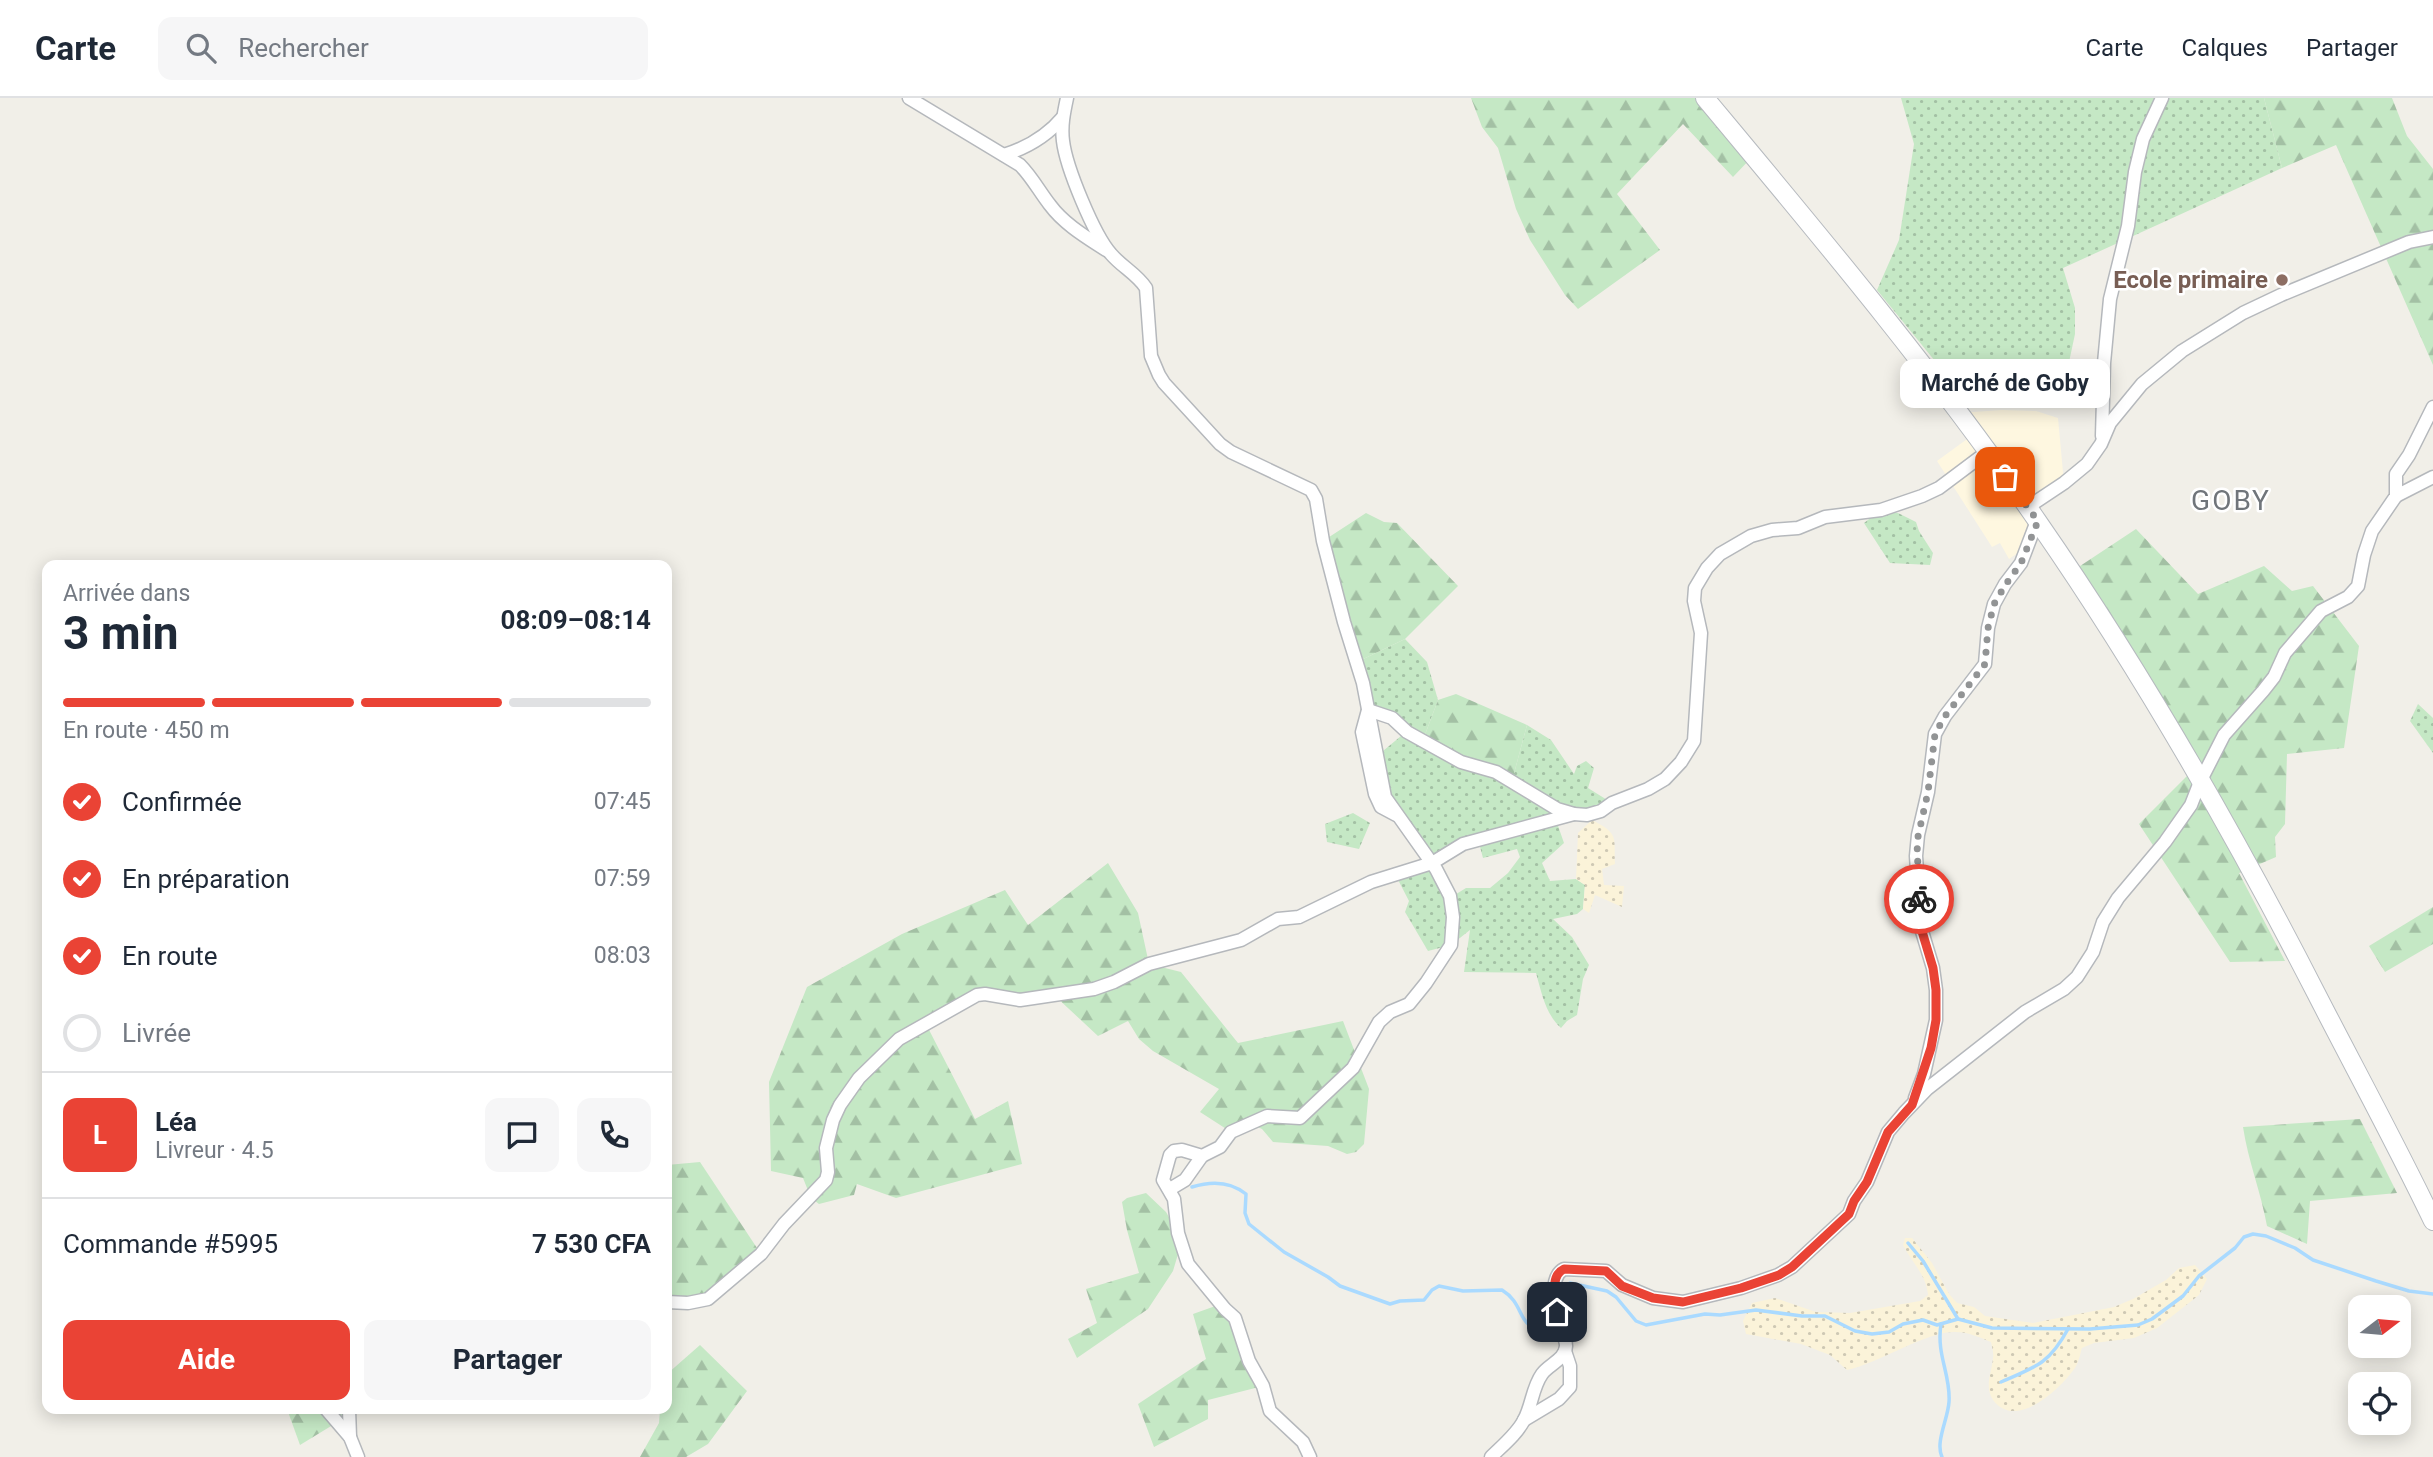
<!DOCTYPE html>
<html lang="fr">
<meta charset="utf-8">
<style>
body{margin:0;font-family:Roboto,sans-serif;background:#f6f6f7;color:#1f2937;height:100vh;display:flex;flex-direction:column;font-size:26px;white-space:nowrap}
*{box-sizing:border-box;margin:0}
p{font-size:23px;color:#747a83}
.icon{flex:none;width:38px;height:38px;fill:none;stroke:currentColor;stroke-width:2;stroke-linecap:round;stroke-linejoin:round}
.map{position:relative;flex:1;overflow:hidden}
.drawer{position:absolute;left:42px;top:462px;width:630px;height:854px;display:flex;flex-direction:column;background:#fff;border-radius:14px;box-shadow:0 4px 18px #0003}
.drawer>*{flex:none}
.needle{width:46px;rotate:74deg}
.buttons{position:absolute;left:2348px;top:1197px;display:grid;gap:14px}
.buttons a{display:grid;place-items:center;width:63px;height:63px;border-radius:14px;background:#fff;box-shadow:0 4px 18px #0003;font-size:35px}
.pin{position:absolute;display:grid;place-items:center;width:60px;height:60px;color:#fff;margin:-30px;border-radius:14px;box-shadow:0 4px 10px #0006}
.courier{position:absolute;display:grid;place-items:center;width:70px;height:70px;margin:-35px;border:5px solid #ea4335;border-radius:50%;background:#fff;color:#222;box-shadow:0 2px 9px #0007}
.bubble{position:absolute;height:49px;border-radius:14px;background:#fff;box-shadow:0 4px 18px #0003;font-size:23px;font-weight:700;line-height:49px;text-align:center}
.overview em{font-style:normal;font-weight:700}
.overview div{display:flex;flex-direction:column-reverse}
.overview{display:flex;align-items:center;justify-content:space-between;height:119px;padding:0 21px}
h1{font-size:46px;font-weight:700;line-height:52px}
.bar{display:grid;grid-template-columns:repeat(4,1fr);gap:10px 7px;align-content:center;height:84px;padding:0 21px}
.bar i{height:9px;border-radius:5px;background:#e0e1e3}
.bar .on{background:#ea4335}
.bar p{grid-column:span 4}
.line{display:flex;align-items:center;gap:18px;padding:0 21px;border-top:2px solid #e0e1e3}
.line div{flex:1}
.round{display:grid;place-items:center;flex:none;width:74px;height:74px;border-radius:14px;background:#f6f6f7}
ol{padding:0 21px;list-style:none}
li{display:flex;align-items:center;gap:21px;height:77px}
li p{margin-inline-start:auto}
li .icon{padding:7px;border-radius:50%;background:#ea4335;color:#fff;stroke-width:4}
li:last-child{color:#747a83}
li i{width:38px;height:38px;border:4px solid #e0e1e3;border-radius:50%}
.cta{display:flex;gap:14px;margin-top:auto;padding:14px 21px}
.cta a{flex:1;height:80px;border-radius:14px;background:#ea4335;color:#fff;font-size:28px;font-weight:700;line-height:80px;text-align:center}
.cta a+a{background:#f6f6f7;color:#1f2937}
header{display:flex;align-items:center;gap:42px;box-sizing:border-box;height:98px;padding:0 35px;background:#fff;border-bottom:2px solid #e0e1e3}
header strong{font-size:33px}
nav{display:flex;gap:38px;margin-inline-start:auto;font-size:24px}
.search{width:490px;height:63px;background:#f6f6f7;display:flex;align-items:center;gap:18px;box-sizing:border-box;padding:0 24px;border-radius:14px;color:#747a83;font-size:26px}
.map>svg:first-child{display:block}
.commercial{fill:#fef7e0}
.grass{fill:url(#grass-dots);fill-rule:evenodd}
.forest{fill:url(#forest-firs)}
.sand{fill:url(#sand-dots)}
.lines{fill:none;stroke-linecap:round;stroke-linejoin:round}
.stream{stroke:#aadaff;stroke-width:3.5}
.minor-casing{stroke:#b5b8bc;stroke-width:15}
.secondary-casing{stroke:#b6babf;stroke-width:20}
.minor{stroke:#fff;stroke-width:12}
.secondary{stroke:#fff;stroke-width:18}
.done{stroke:#929495;stroke-width:7;stroke-dasharray:0 12.6}
.route{stroke:#ea4335;stroke-width:9}
.education-dot{fill:#8d6e63;stroke:#fff;stroke-width:2.5}
.labels{text-anchor:middle;dominant-baseline:central;stroke-width:5;stroke-linejoin:round;paint-order:stroke}
.education-label{font-size:24px;font-weight:bold;fill:#785e54;stroke:#fff;text-anchor:end}
.quarter-label{font-size:28px;letter-spacing:2px;fill:#70757a;stroke:#fff}
</style>
<header>
<strong>Carte</strong>
<div class="search"><svg class="icon" aria-label="search" viewBox="0 0 24 24"><circle cx="10" cy="10" r="6"/><path d="M15 15l6 6"/></svg>Rechercher</div>
<nav><a>Carte</a><a>Calques</a><a>Partager</a></nav>
</header>
<div class="map">
<svg width="2433" height="1359" viewBox="0 0 2433 1359">
<defs>
<pattern id="grass-dots" width="8" height="8" patternUnits="userSpaceOnUse" patternTransform="scale(1.75)"><rect width="8" height="8" fill="#c5e8c5"/><path d="M2 2h.1M6 6h.1" fill="none" stroke="#a3c0a4" stroke-width="1.8" stroke-linecap="round"/></pattern>
<pattern id="forest-firs" width="22" height="20" patternUnits="userSpaceOnUse" patternTransform="scale(1.75)"><rect width="22" height="20" fill="#c5e8c5"/><path d="M5 1l3.5 6h-7zM16 11l3.5 6h-7z" fill="#a3c0a4"/></pattern>
<pattern id="sand-dots" width="8" height="8" patternUnits="userSpaceOnUse" patternTransform="scale(1.75)"><rect width="8" height="8" fill="#fbf3d9"/><path d="M2 2h.1M6 6h.1" fill="none" stroke="#cec8b4" stroke-width="1.8" stroke-linecap="round"/></pattern>
</defs>
<rect width="100%" height="100%" fill="#f1efe8"/>
<polygon class="commercial" points="2002,312 2036,313 2058,320 2064,385 2028,409 2037,423 2028,448 2009,461 2000,445 1992,449 1937,363 1974,336 1959,315"/>
<g class="grass">
<path d="M1901 0H2264L2282 70 2063 170 2075 210V236L2065 283C2035 298 2005 301 1972 304L1957 290 1877 192 1899 142 1914 46Z"/>
<polygon points="1881,412 1898,415 1916,424 1919,433 1933,455 1930,467 1890,465 1864,425"/>
<path d="M1405 541 1427 564 1438 602 1423 642 1512 683 1527 627 1551 642 1574 676 1577 668 1586 663 1594 670 1588 690 1612 705 1592 722 1587 717 1556 722 1564 745 1542 765 1550 783 1576 781 1585 787 1583 811 1577 816 1553 821 1572 839 1589 867 1583 881 1577 917 1567 923 1561 930C1545 915 1542 896 1536 875L1464 874 1470 832 1451 847 1428 853 1405 814 1409 803 1395 776 1427 763 1394 712 1377 658 1407 633 1368 612 1357 564ZM1479 745 1483 760 1517 751 1520 759 1508 775 1490 790H1466L1453 798 1435 765Z"/>
<polygon points="2418,606 2433,620 2433,655 2410,623"/>
<polygon points="1353,715 1370,725 1359,751 1327,744 1325,726"/>
</g>
<g class="forest">
<polygon points="1471,0 1705,0 1753,58 1733,79 1683,26 1617,96 1660,152 1578,211 1565,197 1530,142 1516,111 1498,50 1482,29"/>
<polygon points="2264,0 2392,0 2407,38 2433,71 2433,267 2336,47 2282,70"/>
<polygon points="1366,415 1384,424 1397,425 1458,488 1405,541 1357,564 1323,443"/>
<polygon points="2136,431 2198,496 2264,468 2292,493 2313,488 2359,548 2344,650 2287,656 2285,726 2275,739 2276,759 2239,775 2285,863 2230,864 2139,726 2193,672 2071,474"/>
<polygon points="1456,596 1527,627 1512,683 1423,642 1438,602"/>
<polygon points="1108,765 1138,815 1149,866 1181,874 1238,945 1343,923 1369,991 1364,1046 1356,1054 1347,1056 1328,1048 1273,1044 1262,1031 1249,1025 1231,1034 1200,1014 1219,991 1153,953 1139,941 1128,923 1098,938 1054,897 985,896 927,928 975,1021 1008,1003 1022,1066 896,1100 857,1086 854,1097 819,1106 811,1100 803,1080 771,1073 769,984 807,889 902,836 1005,792 1028,827"/>
<polygon points="2433,809 2433,846 2385,874 2369,848"/>
<path d="M2360 1021 2397 1095 2310 1103 2307 1146 2267 1128C2261 1094 2248 1063 2243 1029Z"/>
<polygon points="700,1064 761,1156 708,1201 667,1204 667,1067"/>
<polygon points="1146,1095 1166,1114 1178,1135 1181,1146 1173,1173 1148,1211 1077,1260 1068,1241 1097,1225 1086,1191 1139,1175 1127,1132 1122,1104 1127,1100"/>
<polygon points="1221,1206 1263,1288 1208,1302 1208,1321 1154,1349 1138,1306 1206,1261 1193,1216"/>
<polygon points="700,1247 747,1293 708,1346 686,1359 640,1359 659,1325 660,1311 667,1311 667,1276"/>
<polygon points="287,1311 359,1311 300,1347"/>
</g>
<g class="sand">
<path d="M1592 722C1619 736 1614 738 1615 766L1602 771 1604 787 1624 788 1622 809 1595 797 1589 815 1583 811 1585 787 1576 781 1578 735Z"/>
<path d="M1905 1140H1912L1932 1165 1949 1196 1957 1205 1974 1209 1985 1218 2033 1225 2114 1209 2133 1201 2166 1182 2179 1170 2195 1167 2207 1181 2199 1197 2157 1230 2134 1240 2094 1245 2082 1250C2080 1256 2079 1264 2075 1270 2060 1291 2016 1333 1993 1302 1984 1288 1992 1274 1993 1260 1994 1255 1992 1249 1991 1244 1979 1239 1968 1234 1955 1234 1927 1233 1879 1265 1847 1272L1830 1257 1801 1246 1746 1236 1743 1223 1752 1205 1775 1200 1816 1214 1850 1215 1920 1203 1928 1197C1926 1176 1912 1165 1903 1147Z"/>
</g>
<g class="lines">
<g class="stream">
<path d="M1192 1089C1211 1083 1230 1083 1246 1096L1245 1115 1249 1126 1284 1154 1328 1179 1340 1188 1390 1206 1400 1203 1424 1202 1432 1192 1439 1188 1463 1193 1502 1192C1526 1207 1514 1225 1544 1235L1557 1229"/>
<polyline points="1908,1145 1923,1163 1958,1221"/>
<polyline points="1562,1224 1567,1219 1565,1190 1570,1185 1607,1193 1616,1199 1636,1223 1646,1227 1705,1216 1720,1217 1756,1212 1802,1218 1825,1218 1855,1233 1872,1236 1889,1234 1903,1226 1923,1222 1937,1227 1958,1221 1992,1230 2090,1231 2138,1227 2152,1221 2183,1198 2199,1178 2235,1150 2244,1139 2253,1136 2266,1138 2295,1150 2313,1162 2376,1183 2409,1193 2433,1196"/>
<path d="M1941 1226C1936 1257 1951 1277 1949 1304 1948 1321 1935 1344 1942 1359"/>
<path d="M2001 1284C2036 1269 2049 1266 2068 1231"/>
</g>
<defs>
<g id="minor">
<path d="M909 0 1020 67C1032 79 1039 93 1050 107 1064 126 1086 139 1106 152"/>
<path d="M1067 0C1064 14 1061 28 1063 43 1066 69 1094 137 1111 156 1122 169 1137 176 1146 190L1151 258 1159 277 1164 285 1220 346 1231 354 1311 392 1316 401 1323 443 1344 524 1363 585 1385 699 1436 771 1450 798 1453 819 1451 847 1426 885 1409 906 1390 914 1379 924 1353 970 1300 1020 1267 1018 1231 1034 1220 1049 1202 1058 1182 1052 1174 1053 1170 1057 1163 1082 1174 1101 1178 1135 1188 1166 1225 1211 1235 1220 1249 1263 1263 1288 1270 1313 1303 1344 1310 1359"/>
<path d="M1004 57C1026 50 1048 37 1063 19"/>
<polyline points="2102,338 2104,265 2110,201 2128,128 2135,74 2143,41 2162,0"/>
<polyline points="2396,398 2433,379"/>
<polyline points="2028,409 2064,385 2087,366 2101,346 2110,325 2142,286 2182,253 2243,215 2281,197 2409,144 2433,139"/>
<polyline points="1396,717 1381,709 1375,696 1362,634 1368,612 1392,620 1407,634 1461,664 1496,674 1557,711 1574,716 1587,717 1601,713 1612,705 1648,691 1665,681 1681,664 1694,643 1701,535 1694,503 1695,490 1707,470 1720,456 1751,438 1772,432 1798,430 1825,419 1881,412 1922,398 1939,390 1987,354"/>
<polyline points="1915,1000 1924,976 1936,922 1936,892 1933,870 1921,830 1916,758 1918,737 1928,694 1935,636 1945,618 1985,566 1988,530 1994,506 2005,486 2021,465 2037,423"/>
<polyline points="1170,1091 1185,1082 1202,1058"/>
<polyline points="667,1204 688,1205 708,1201 761,1156 784,1126 826,1082 828,1074 826,1050 833,1022 840,1007 859,980 899,941 977,897 985,896 1020,902 1094,891 1114,884 1149,866 1241,842 1278,821 1299,819 1371,784 1432,765 1463,746 1574,716"/>
<polyline points="326,1311 350,1339 358,1359"/>
<polyline points="349,1311 350,1339"/>
<polyline points="1524,1322 1559,1301 1570,1289 1570,1268 1565,1253"/>
<path d="M1491 1359C1502 1348 1517 1336 1524 1322 1532 1308 1532 1290 1542 1276 1549 1266 1565 1262 1566 1248 1566 1241 1562 1234 1559 1227 1555 1213 1548 1179 1564 1171L1606 1173 1622 1187 1653 1200 1683 1204 1741 1190 1778 1177 1792 1169 1849 1116 1854 1103 1867 1084 1888 1034 1904 1015 1927 991 2025 914 2064 891 2077 879 2093 854 2103 824 2118 800 2165 744 2191 707 2200 684 2224 637 2263 593 2274 579 2285 555 2321 513 2348 499 2358 488 2364 457 2372 433 2396 398V376L2409 357 2433 309"/>
</g>
<path id="secondary" d="M1705 0C1820 138 1936 276 2038 424 2142 574 2233 733 2316 895 2355 971 2396 1046 2433 1123"/>
</defs>
<use href="#minor" class="minor-casing"/>
<use href="#secondary" class="secondary-casing"/>
<use href="#minor" class="minor"/>
<use href="#secondary" class="secondary"/>
</g>
<g class="lines">
<polyline class="done" points="1919,801 1917,743 1928,694 1935,636 1945,618 1985,566 1988,530 1994,506 2006,486 2021,465 2038,423 2005,379"/>
<path class="route" d="M1557 1214C1556 1201 1549 1178 1564 1171L1606 1173 1622 1188 1653 1200 1683 1204 1741 1190 1779 1177 1792 1169 1849 1116 1854 1103 1867 1084 1888 1034 1912 1007 1931 950 1936 922V892L1933 870 1921 830 1919 801"/>
</g>
<circle class="education-dot" cx="2282" cy="182" r="7"/>
<g class="labels">
<g class="education-label">
<text x="2268" y="182">Ecole primaire</text>
</g>
<g class="quarter-label">
<text x="2231" y="402">GOBY</text>
</g>
</g>
</svg>
<div class="buttons">
<a><svg class="needle" viewBox="-14 -14 28 28"><path d="M0-13l5 13h-10z" fill="#e53935"/><path d="M0 13l5-13h-10z" fill="#747a83"/></svg></a>
<a><svg class="icon" aria-label="locate" viewBox="0 0 24 24"><circle cx="12" cy="12" r="6"/><path d="M12 2v4M12 18v4M2 12h4M18 12h4"/></svg></a>
</div>
<div class="pin" style="left:2005px;top:379px;background:#ea580c"><svg class="icon" aria-label="bag" viewBox="0 0 24 24"><path d="M5 8h14l-1 12H6zM9 8a3 3 0 0 1 6 0"/></svg></div>
<div class="pin" style="left:1557px;top:1214px;background:#1f2937"><svg class="icon" aria-label="home" viewBox="0 0 24 24"><path d="M3 11l9-7 9 7M6 9v11h12V9"/></svg></div>
<div class="courier" style="left:1919px;top:801px"><svg class="icon" aria-label="bike" viewBox="0 0 24 24"><circle cx="6" cy="16" r="4"/><circle cx="18" cy="16" r="4"/><path d="M6 16l4-8h5l3 8M10 8l3 8H6M13 5h3"/></svg></div>
<div class="bubble" style="left:1900px;top:261px;width:210px">Marché de Goby</div>
<section class="drawer">
<div class="overview"><div><h1>3 min</h1><p>Arrivée dans</p></div><em>08:09–08:14</em></div>
<div class="bar"><i class="on"></i><i class="on"></i><i class="on"></i><i></i><p>En route · 450 m</p></div>
<ol>
<li><svg class="icon" aria-label="check" viewBox="0 0 24 24"><path d="M5 12l5 5 9-10"/></svg>Confirmée<p>07:45</p></li>
<li><svg class="icon" aria-label="check" viewBox="0 0 24 24"><path d="M5 12l5 5 9-10"/></svg>En préparation<p>07:59</p></li>
<li><svg class="icon" aria-label="check" viewBox="0 0 24 24"><path d="M5 12l5 5 9-10"/></svg>En route<p>08:03</p></li>
<li><i></i>Livrée</li>
</ol>
<div class="line" style="height:126px"><b class="round" style="background:#ea4335;color:#fff">L</b><div><b>Léa</b><p>Livreur · 4.5</p></div><a class="round"><svg class="icon" aria-label="chat" viewBox="0 0 24 24"><path d="M4 5h16v11H9l-5 4z"/></svg></a><a class="round"><svg class="icon" aria-label="phone" viewBox="0 0 24 24"><path d="M5 4h4l2 5-3 2q2 4 5 5l2-3 5 2v4C11 20 4 13 5 4z"/></svg></a></div>
<div class="line" style="height:91px"><div>Commande #5995</div><b>7 530 CFA</b></div>
<div class="cta"><a>Aide</a><a>Partager</a></div>
</section>
</div>
